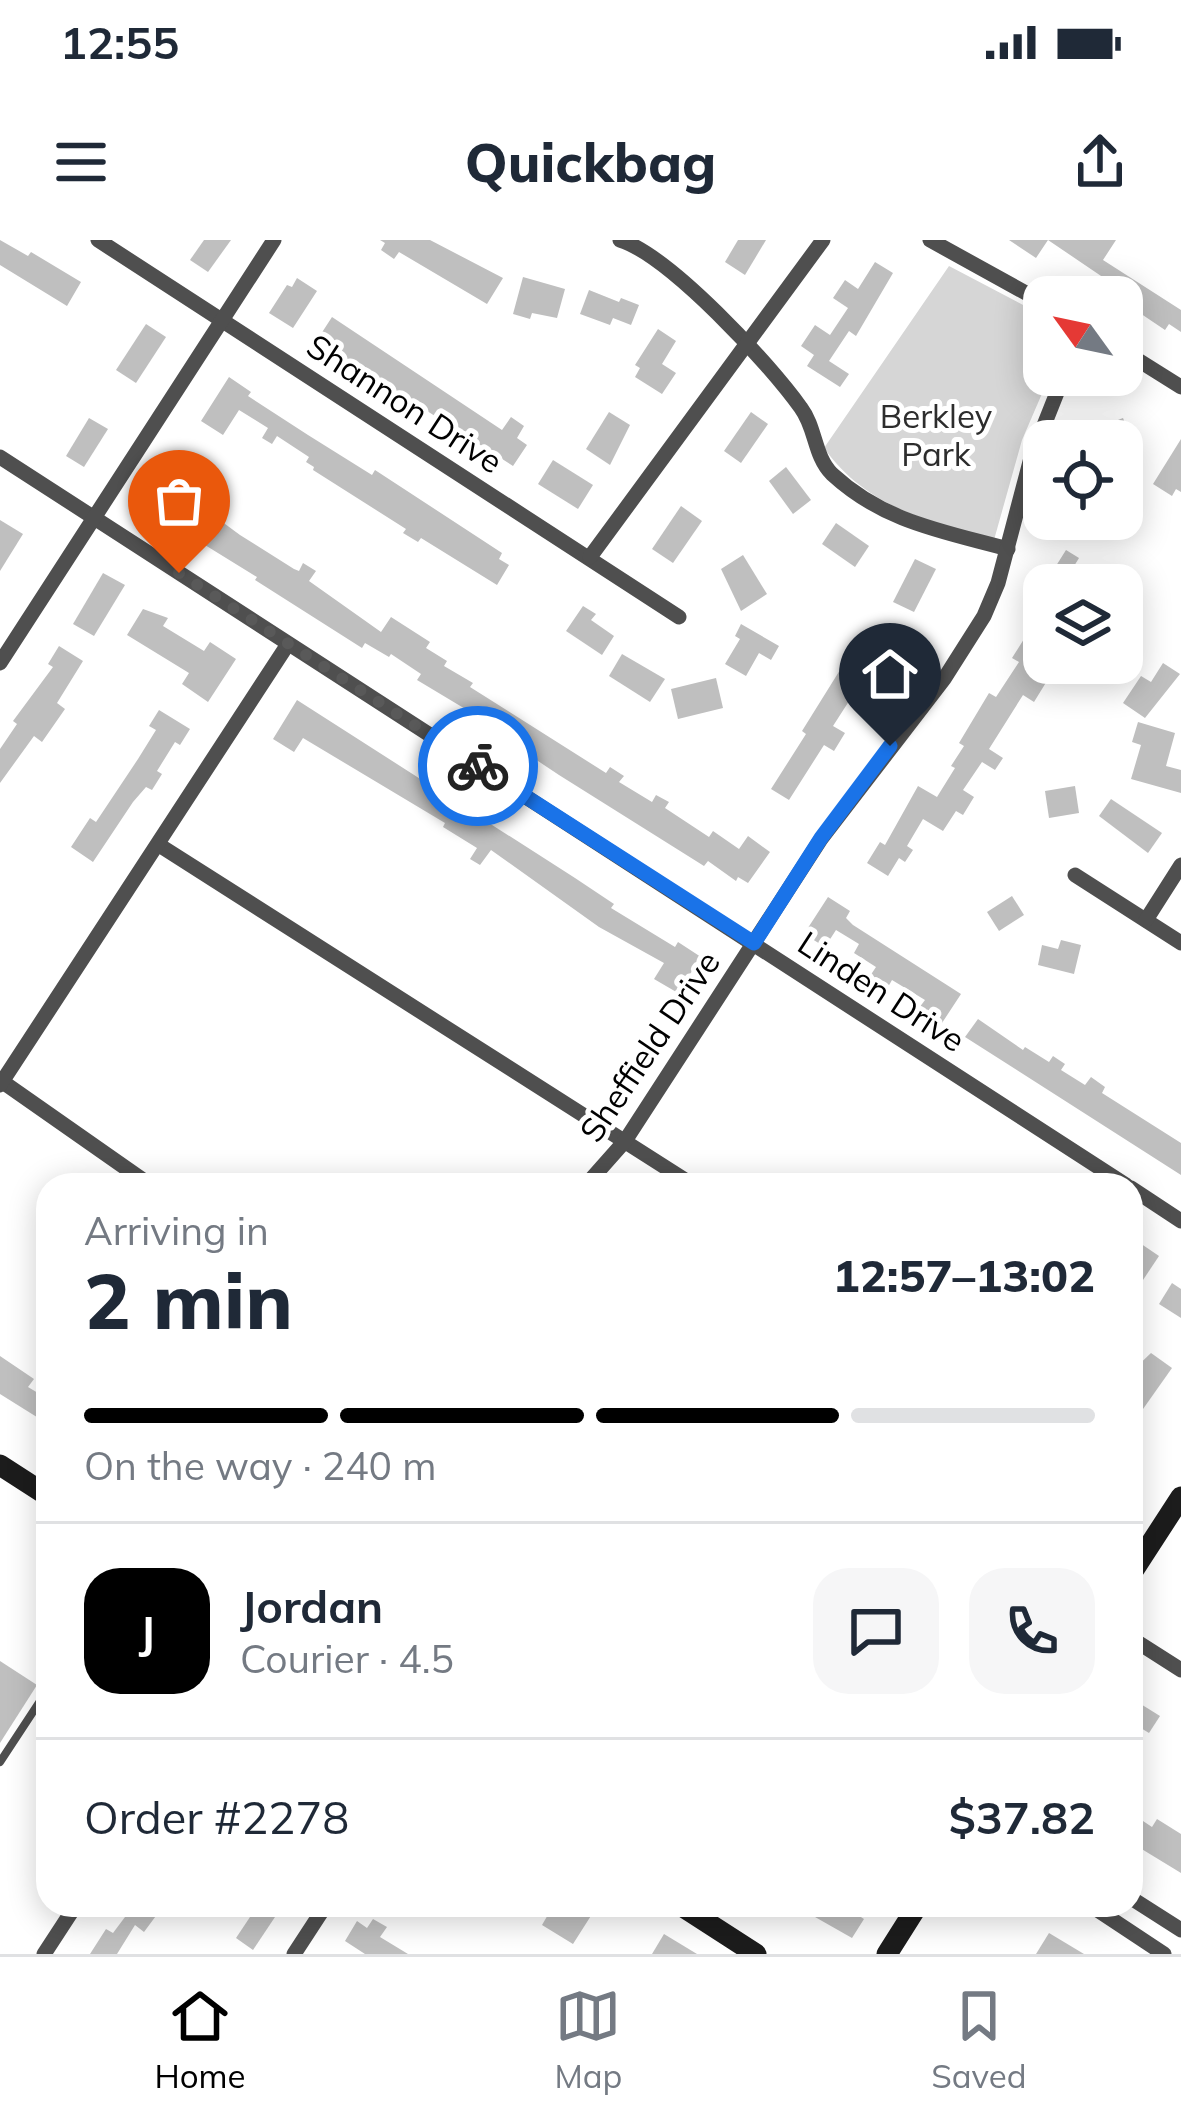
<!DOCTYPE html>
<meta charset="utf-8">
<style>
body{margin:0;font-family:Mulish,sans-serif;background:#f6f6f7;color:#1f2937;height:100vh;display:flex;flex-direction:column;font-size:45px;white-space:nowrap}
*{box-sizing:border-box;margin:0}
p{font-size:39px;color:#747a83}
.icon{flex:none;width:66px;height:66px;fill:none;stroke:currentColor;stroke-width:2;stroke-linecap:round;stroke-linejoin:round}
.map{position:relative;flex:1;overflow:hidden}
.details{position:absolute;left:36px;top:933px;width:1107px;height:744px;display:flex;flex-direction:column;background:#fff;border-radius:36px;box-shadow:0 6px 30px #0003}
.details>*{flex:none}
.needle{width:78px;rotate:303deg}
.buttons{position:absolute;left:1023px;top:36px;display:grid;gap:24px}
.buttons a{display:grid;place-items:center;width:120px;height:120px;border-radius:24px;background:#fff;box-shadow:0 6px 30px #0003;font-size:60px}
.pin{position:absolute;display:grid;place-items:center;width:102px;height:102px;color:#fff;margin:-123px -51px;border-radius:50% 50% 50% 0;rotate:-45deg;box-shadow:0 0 12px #0007}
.pin .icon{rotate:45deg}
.courier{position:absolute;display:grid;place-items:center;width:120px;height:120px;margin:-60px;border:9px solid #1a73e8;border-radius:50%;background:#fff;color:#222;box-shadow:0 3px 15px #0007}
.head em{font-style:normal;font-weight:800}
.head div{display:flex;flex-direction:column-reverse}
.head{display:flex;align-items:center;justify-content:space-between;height:204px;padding:0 48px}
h1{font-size:78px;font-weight:800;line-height:90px}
.bar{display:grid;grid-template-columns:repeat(4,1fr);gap:18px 12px;align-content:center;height:144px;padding:0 48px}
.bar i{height:15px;border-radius:9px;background:#e0e1e3}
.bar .on{background:#000}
.bar p{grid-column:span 4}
.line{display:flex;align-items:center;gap:30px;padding:0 48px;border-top:3px solid #e0e1e3}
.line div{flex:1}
.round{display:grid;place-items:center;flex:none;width:126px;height:126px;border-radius:36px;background:#f6f6f7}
.status{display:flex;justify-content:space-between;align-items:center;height:84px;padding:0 60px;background:#fff;direction:ltr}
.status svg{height:33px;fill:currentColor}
header{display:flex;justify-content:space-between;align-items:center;height:156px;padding:0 48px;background:#fff;font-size:54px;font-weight:800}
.dock{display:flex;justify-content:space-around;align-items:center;height:168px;border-top:3px solid #e0e1e3;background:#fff;font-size:33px;color:#747a83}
.dock a{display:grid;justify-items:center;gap:6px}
.dock .on{color:#000}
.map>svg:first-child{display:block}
.green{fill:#d6d6d6}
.building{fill:#bfbfbf}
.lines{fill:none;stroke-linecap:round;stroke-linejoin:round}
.lane{stroke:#4f4f4f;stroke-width:8}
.street{stroke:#4f4f4f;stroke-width:15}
.secondary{stroke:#1c1c1c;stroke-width:21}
.done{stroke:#595959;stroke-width:12;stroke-dasharray:0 21.6}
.route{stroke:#1a73e8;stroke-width:15}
.labels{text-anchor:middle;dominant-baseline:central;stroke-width:10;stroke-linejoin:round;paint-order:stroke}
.street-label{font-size:33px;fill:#000;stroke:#fff}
.park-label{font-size:33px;fill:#2d2d2d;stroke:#fff}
</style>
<div class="status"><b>12:55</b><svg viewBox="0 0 49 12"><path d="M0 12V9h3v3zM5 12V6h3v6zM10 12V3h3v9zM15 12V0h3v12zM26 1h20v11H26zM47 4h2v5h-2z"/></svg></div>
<header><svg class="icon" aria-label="menu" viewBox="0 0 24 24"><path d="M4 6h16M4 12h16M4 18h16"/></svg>Quickbag<svg class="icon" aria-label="share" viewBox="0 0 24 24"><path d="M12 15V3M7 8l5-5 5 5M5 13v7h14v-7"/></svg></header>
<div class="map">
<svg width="1181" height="1714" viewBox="0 0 1181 1714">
<rect width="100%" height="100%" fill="#fff"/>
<path class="green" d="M949 26 1044 76V135H1050L1022 200 994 300C928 281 866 267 824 208Z"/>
<g class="building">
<polygon points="0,0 28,16 31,12 81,42 67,66 0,25"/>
<polygon points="204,0 231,0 208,32 190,20"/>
<polygon points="380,0 430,0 503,38 487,64 399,12 394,19 381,10 385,3"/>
<polygon points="738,0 766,0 745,35 725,22"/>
<polygon points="1009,0 1116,0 1103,20 1181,70 1181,92 1169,84 1165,90 1122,61 1122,57 1102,48 1107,40 1048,0 1036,18"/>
<polygon points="875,22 893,33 856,96 849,91 829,121 849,134 840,147 807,126 814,115 801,106 815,85 830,95 848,68 833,58 845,40 858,49"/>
<polygon points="523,37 565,49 557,78 532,73 530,79 513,74"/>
<polygon points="297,38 317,51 293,88 269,73 287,45 292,47"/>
<polygon points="589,50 619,62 621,58 639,65 631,85 613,78 610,85 580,74"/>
<polygon points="332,77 502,190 511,177 524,186 517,198 527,205 513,226 327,107 329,104 319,97"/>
<polygon points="146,84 166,97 136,143 116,130"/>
<polygon points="658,89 676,101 662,124 676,133 662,154 635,137 640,128 635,125"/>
<polygon points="229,137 251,152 248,156 308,195 372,235 375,230 502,313 499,319 509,325 497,345 421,298 418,302 403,293 406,289 313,230 314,227 306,222 309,217 277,196 272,204 262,198 268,188 239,170 223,195 201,181"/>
<polygon points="609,172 630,185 610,225 586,209"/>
<polygon points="751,172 768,184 741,223 724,211"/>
<polygon points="89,178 108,189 84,227 66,216"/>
<polygon points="1123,178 1132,201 1067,201 1067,200"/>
<polygon points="1181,199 1181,252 1176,249 1172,256 1153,244"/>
<polygon points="553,220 593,245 578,269 538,244"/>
<polygon points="786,227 811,260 793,274 769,241"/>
<polygon points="171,229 193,243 181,261 205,275 211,264 226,273 221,281 240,295 294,329 299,331 303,323 316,331 309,341 381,392 391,377 430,402 426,408 447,421 444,426 473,443 470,447 606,533 610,527 624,536 619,542 652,562 656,555 669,562 665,568 709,597 713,591 739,609 748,596 770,612 748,643 738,637 736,641 708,621 704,626 559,535 466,473 467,470 417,440 421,434 391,414 389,417 365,403 362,408 255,340 257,337 145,268"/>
<polygon points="681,266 702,281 673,323 652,309"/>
<polygon points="0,280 23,294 0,331"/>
<polygon points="836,283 869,306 855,327 822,304"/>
<polygon points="1066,310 1079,318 1068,336 1082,345 1044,345"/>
<polygon points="743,315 767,354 741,371 721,329"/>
<polygon points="915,319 936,329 914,372 893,362"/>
<polygon points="103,333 125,345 94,396 73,384"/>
<polygon points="583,366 596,374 591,380 614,396 602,415 566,391"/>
<polygon points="143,369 168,378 163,386 204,411 210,402 236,419 208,462 182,444 189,433 127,395"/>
<polygon points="741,384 779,406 771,420 759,413 746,436 725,424 740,399 735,396"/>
<polygon points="873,388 905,409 892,429 880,421 864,446 860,444 833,486 845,493 834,511 824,505 789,560 771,549 806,494 802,491 840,430 847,416 844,414 852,402 861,407"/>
<polygon points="1024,399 1044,411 1044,423 1058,423 1034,462 1023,455 989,509 1003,518 995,530 982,522 963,550 974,557 963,575 956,571 943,591 923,579 907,606 913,610 905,622 899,618 888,636 867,623 880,602 885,605 918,546 937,557 955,528 951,526 964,506 959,503 989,453 996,457 1019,422 1012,418"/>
<polygon points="59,406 83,421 57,463 65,469 42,502 34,496 0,543 0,509 17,484 13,481 53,427 48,424"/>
<polygon points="622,414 665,439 650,462 609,436"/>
<polygon points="1163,423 1180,434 1145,478 1123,463 1141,436 1151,442"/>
<polygon points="716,438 723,468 678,479 671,449"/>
<polygon points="297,460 575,638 614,664 611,668 675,707 678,702 701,717 678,753 654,739 664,723 599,687 491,610 480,625 470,619 477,608 443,587 445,583 303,498 294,512 273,499"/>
<polygon points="159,470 190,489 180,505 175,502 157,531 162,534 152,550 146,547 133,562 93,622 71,607 90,578 96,582 138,519 156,490 149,486"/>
<polygon points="1138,482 1175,493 1166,526 1181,530 1181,553 1131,539 1141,505 1132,502"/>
<polygon points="1075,546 1079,573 1049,578 1045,551"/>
<polygon points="1111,559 1162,593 1148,613 1099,576"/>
<polygon points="1012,656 1024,675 999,691 987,672"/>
<polygon points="828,657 850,671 846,678 853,685 961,754 942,783 919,768 925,760 892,740 888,747 870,736 876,727 854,713 859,704 836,690 825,707 804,694"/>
<polygon points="1061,700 1081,705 1074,734 1038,725 1042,705 1058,709"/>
<polygon points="978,779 1023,810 1025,807 1049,822 1053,816 1065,824 1061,830 1085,845 1091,837 1105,847 1102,853 1181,903 1181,935 965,797"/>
<polygon points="1131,997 1159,1016 1139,1046 1131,1040"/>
<polygon points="1172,1043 1181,1049 1181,1078 1159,1064"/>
<polygon points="1151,1113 1172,1128 1131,1186 1131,1132"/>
<polygon points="0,1116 34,1139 28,1147 48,1159 48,1184 0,1154"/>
<polygon points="0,1421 37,1445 0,1503"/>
<polygon points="1131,1458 1160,1476 1149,1493 1131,1482"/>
<polygon points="1131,1573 1152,1587 1157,1579 1181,1594 1181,1633 1140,1608 1131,1621"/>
<polygon points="134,1665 164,1665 144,1692 135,1685 117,1714 90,1714 106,1689 113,1693"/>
<polygon points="258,1665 283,1665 253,1710 236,1698"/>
<polygon points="576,1665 594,1671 573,1704 542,1685 553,1666 569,1676"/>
<polygon points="814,1665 830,1665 838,1670 842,1665 864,1679 852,1698 808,1673"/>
<polygon points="373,1679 387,1687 380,1697 408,1714 365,1714 345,1701 357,1681 367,1688"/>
<polygon points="1049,1693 1084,1714 1036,1714"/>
<polygon points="664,1694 697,1714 652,1714"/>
</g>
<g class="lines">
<polyline class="lane" points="0,1522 48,1449"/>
<g class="street">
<polyline points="98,0 679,377"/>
<path d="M620 0C670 16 769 123 801 168 816 188 814 216 832 234 884 282 942 291 1008 309"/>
<polyline points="930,0 1044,63"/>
<polyline points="1122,110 1181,147"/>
<polyline points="0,217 1126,945"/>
<polyline points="590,317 823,0"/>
<polyline points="0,423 274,0"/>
<polyline points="159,605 693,945"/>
<polyline points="1075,635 1181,703"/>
<polyline points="1146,680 1181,625"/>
<polyline points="0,840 150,945"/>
<polyline points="0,845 288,404"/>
<polyline points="586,945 625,901 821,599 944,439 984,376 998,343 1031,218 1064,135"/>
<polyline points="1131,948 1181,981"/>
<polyline points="1131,1398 1181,1430"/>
<polyline points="1131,1658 1181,1690"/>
<polyline points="1090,1665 1164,1714"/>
<polyline points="44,1714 76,1665"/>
<polyline points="294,1714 326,1665"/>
</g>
<g class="secondary">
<polyline points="0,1225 48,1256"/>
<polyline points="1131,1334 1181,1257"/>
<polyline points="680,1665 756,1714"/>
<polyline points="887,1714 918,1665"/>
</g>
</g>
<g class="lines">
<polyline class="done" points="179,333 478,526"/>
<polyline class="route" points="478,526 754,703 821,598 890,506"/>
</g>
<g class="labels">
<g class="street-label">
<text transform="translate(405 163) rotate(33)">Shannon Drive</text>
<text transform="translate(882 751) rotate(33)">Linden Drive</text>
<text transform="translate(649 806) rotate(-56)">Sheffield Drive</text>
</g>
<g class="park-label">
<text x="936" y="175">Berkley<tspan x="936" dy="38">Park</tspan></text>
</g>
</g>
</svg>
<div class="buttons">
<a><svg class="needle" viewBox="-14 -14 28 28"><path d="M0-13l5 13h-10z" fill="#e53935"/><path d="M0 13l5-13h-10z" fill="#747a83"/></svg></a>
<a><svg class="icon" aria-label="locate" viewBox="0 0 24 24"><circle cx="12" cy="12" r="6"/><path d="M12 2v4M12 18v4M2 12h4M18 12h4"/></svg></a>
<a><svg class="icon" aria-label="layers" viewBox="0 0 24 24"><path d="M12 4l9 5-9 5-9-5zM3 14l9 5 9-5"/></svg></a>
</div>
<div class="pin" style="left:179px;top:333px;background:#ea580c"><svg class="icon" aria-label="bag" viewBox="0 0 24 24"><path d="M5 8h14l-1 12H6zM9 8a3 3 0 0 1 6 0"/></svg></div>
<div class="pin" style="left:890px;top:506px;background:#1f2937"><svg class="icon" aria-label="home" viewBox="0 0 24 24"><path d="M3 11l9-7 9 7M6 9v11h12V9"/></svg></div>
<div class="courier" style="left:478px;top:526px"><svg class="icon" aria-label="bike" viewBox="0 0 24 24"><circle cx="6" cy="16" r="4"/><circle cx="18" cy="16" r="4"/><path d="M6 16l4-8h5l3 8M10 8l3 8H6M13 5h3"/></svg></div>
<section class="details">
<div class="head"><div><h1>2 min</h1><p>Arriving in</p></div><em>12:57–13:02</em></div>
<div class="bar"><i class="on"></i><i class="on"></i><i class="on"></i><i></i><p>On the way · 240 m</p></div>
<div class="line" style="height:216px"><b class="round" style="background:#000;color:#fff">J</b><div><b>Jordan</b><p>Courier · 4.5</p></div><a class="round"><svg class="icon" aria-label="chat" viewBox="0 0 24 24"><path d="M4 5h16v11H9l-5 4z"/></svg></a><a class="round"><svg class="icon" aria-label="phone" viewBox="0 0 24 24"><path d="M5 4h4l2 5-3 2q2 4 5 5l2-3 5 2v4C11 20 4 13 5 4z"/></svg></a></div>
<div class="line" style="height:156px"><div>Order #2278</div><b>$37.82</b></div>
</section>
</div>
<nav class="dock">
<a class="on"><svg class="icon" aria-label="home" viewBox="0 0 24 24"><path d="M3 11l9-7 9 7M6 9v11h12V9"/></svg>Home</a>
<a><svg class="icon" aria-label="map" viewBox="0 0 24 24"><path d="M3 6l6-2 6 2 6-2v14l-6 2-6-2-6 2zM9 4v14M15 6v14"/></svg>Map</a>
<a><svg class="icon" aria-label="saved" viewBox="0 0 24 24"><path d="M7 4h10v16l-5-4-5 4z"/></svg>Saved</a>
</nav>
